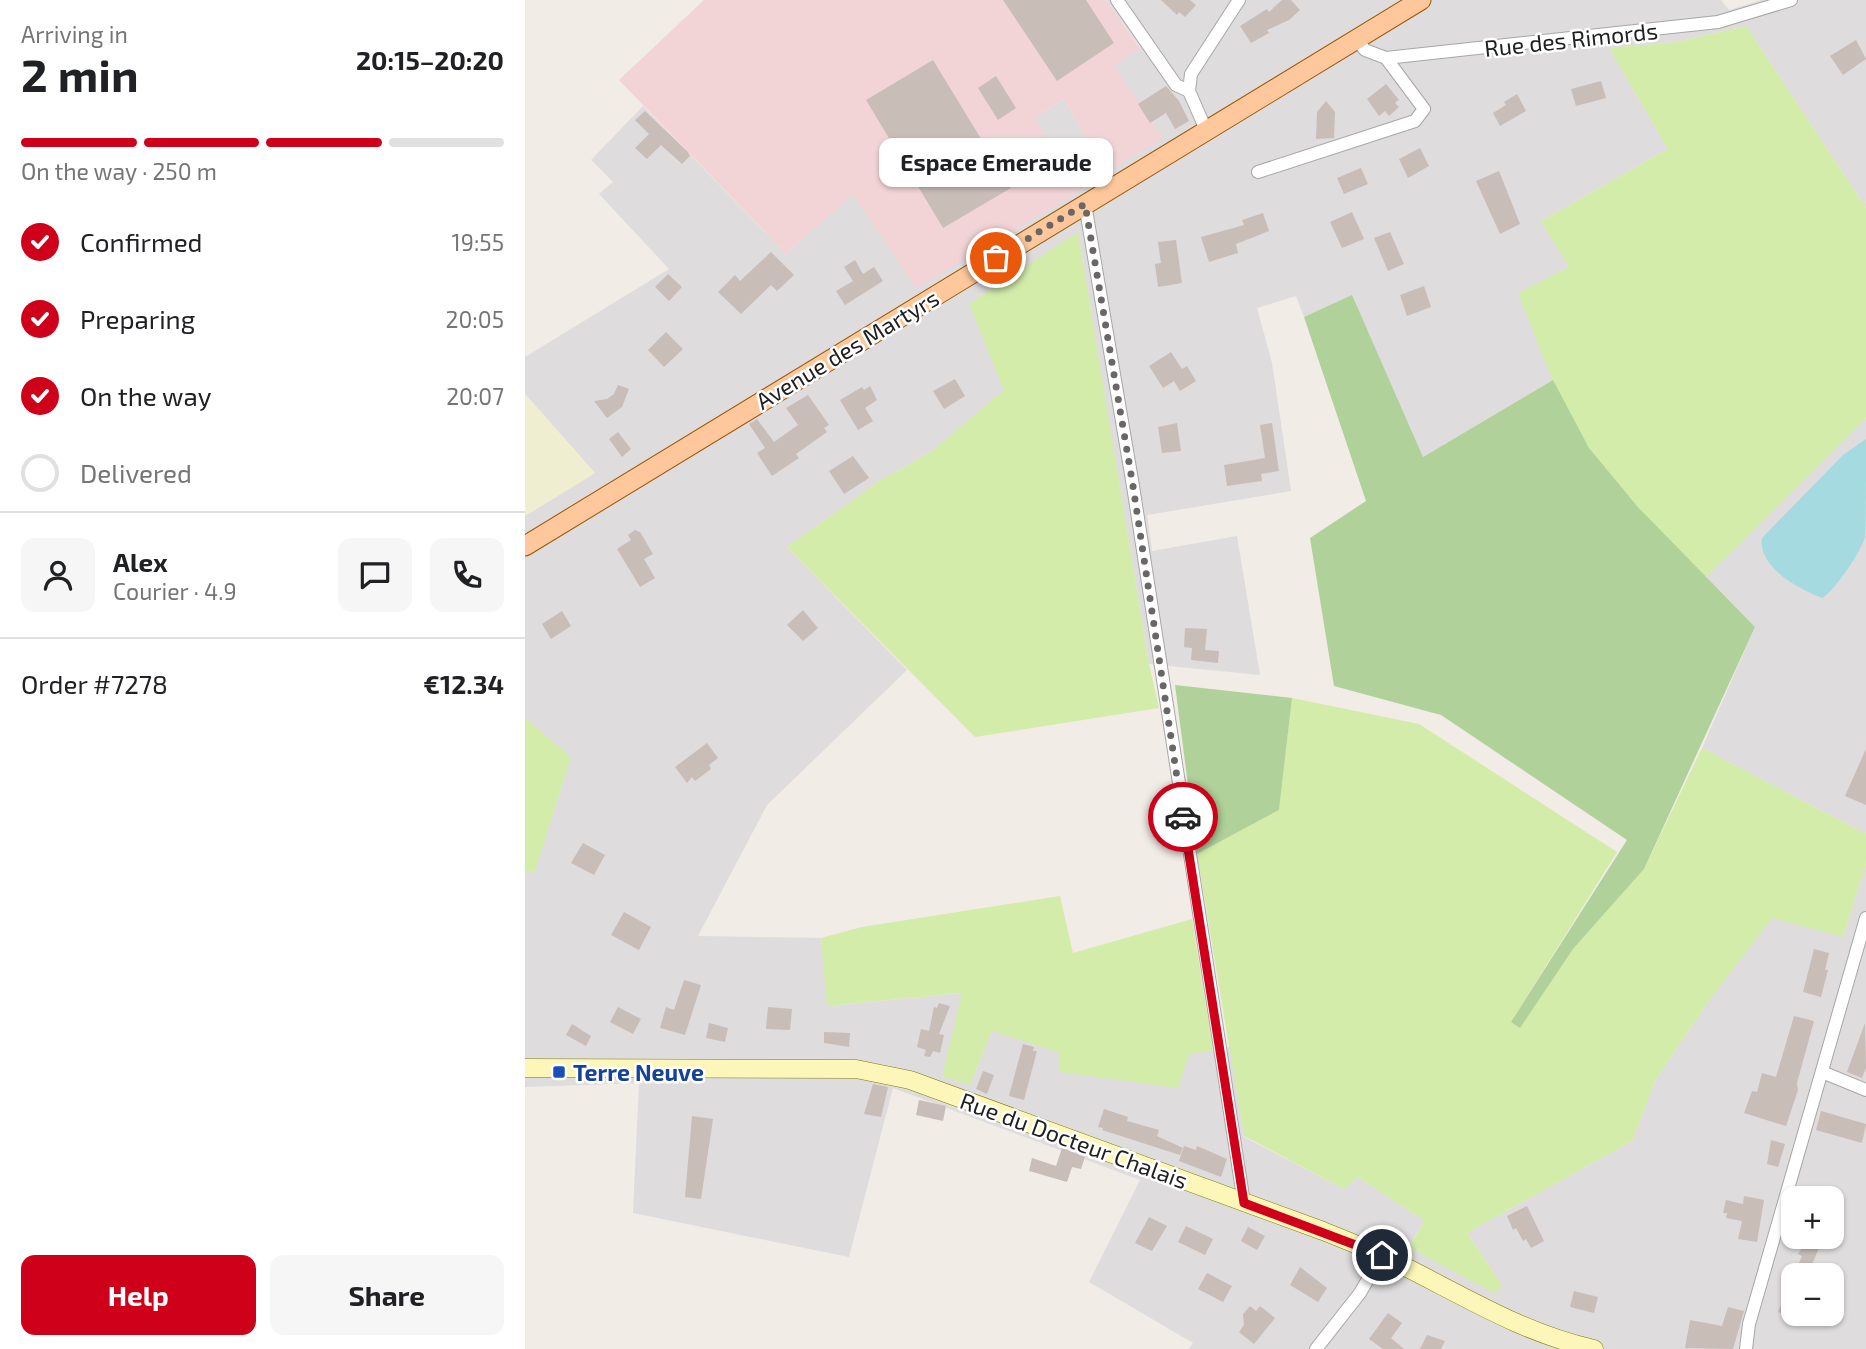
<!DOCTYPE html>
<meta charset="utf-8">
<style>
body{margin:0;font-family:"Exo 2",sans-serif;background:#f6f6f6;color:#202124;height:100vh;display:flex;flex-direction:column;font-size:26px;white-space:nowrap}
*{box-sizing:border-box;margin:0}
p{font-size:23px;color:#757577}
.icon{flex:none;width:38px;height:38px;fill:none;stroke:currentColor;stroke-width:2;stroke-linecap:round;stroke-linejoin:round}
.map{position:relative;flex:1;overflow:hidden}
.sheet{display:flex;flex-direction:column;background:#fff;width:525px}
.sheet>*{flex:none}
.fabs{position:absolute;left:1256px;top:1186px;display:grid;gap:14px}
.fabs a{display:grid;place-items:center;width:63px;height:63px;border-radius:14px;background:#fff;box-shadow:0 2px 5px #0004;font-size:35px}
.pin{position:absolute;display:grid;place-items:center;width:60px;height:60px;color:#fff;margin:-30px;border:4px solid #fff;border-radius:50%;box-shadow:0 2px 7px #0007}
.courier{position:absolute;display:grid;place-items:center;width:70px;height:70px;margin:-35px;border:5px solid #cf0019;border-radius:50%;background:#fff;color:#222;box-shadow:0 2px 9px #0007}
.bubble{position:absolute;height:49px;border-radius:14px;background:#fff;box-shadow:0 2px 5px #0004;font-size:23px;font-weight:700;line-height:49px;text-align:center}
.overview em{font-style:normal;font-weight:700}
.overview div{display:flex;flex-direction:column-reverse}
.overview{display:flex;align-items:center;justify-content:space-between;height:119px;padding:0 21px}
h1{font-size:46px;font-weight:700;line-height:52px}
.bar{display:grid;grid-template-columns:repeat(4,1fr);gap:10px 7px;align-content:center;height:84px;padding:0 21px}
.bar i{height:9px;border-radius:5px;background:#e0e0e0}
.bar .on{background:#cf0019}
.bar p{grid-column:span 4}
.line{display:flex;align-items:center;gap:18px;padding:0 21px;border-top:2px solid #e0e0e0}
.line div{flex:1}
.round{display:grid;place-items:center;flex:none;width:74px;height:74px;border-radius:14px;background:#f6f6f6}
ol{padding:0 21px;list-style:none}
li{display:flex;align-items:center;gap:21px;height:77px}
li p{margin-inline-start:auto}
li .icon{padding:7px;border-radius:50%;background:#cf0019;color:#fff;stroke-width:4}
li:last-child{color:#757577}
li i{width:38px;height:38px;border:4px solid #e0e0e0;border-radius:50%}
.action{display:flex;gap:14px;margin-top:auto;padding:14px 21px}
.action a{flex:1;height:80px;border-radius:14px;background:#cf0019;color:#fff;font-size:28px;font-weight:700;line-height:80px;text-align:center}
.action a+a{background:#f6f6f6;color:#202124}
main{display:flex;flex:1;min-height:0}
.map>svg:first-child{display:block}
.residential{fill:#dedcdd;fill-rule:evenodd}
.commercial{fill:#f2d4d7}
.farmland{fill:#f0eed0}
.grass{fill:#d3ecaa}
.forest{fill:#b0d199}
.water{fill:#a4dae0}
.building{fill:#c9bdb8}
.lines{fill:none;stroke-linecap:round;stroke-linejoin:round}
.minor-casing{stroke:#a7a7a7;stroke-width:14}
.secondary-casing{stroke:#7d7b00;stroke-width:19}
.primary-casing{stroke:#9b5500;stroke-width:21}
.minor{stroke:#fff;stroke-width:12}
.secondary{stroke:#fcf7b8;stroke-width:18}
.primary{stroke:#ffc89c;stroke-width:19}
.done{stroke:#696765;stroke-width:7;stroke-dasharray:0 12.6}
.route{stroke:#cf0019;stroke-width:9}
.transit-dot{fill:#1a4fb4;stroke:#fff;stroke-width:2.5}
.labels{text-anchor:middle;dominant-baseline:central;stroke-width:5;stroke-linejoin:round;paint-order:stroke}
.street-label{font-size:23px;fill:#202020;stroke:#fff}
.transit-label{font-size:23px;font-weight:bold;fill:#164399;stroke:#fff;text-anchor:start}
</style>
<main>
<section class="sheet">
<div class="overview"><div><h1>2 min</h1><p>Arriving in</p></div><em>20:15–20:20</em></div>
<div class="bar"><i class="on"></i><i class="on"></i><i class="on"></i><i></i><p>On the way · 250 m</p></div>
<ol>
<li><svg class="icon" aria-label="check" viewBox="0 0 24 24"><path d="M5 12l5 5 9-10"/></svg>Confirmed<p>19:55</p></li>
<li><svg class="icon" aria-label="check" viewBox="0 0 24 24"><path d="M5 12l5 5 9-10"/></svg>Preparing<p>20:05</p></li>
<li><svg class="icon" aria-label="check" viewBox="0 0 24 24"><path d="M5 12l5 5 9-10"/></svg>On the way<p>20:07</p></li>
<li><i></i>Delivered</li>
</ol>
<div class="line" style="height:126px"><a class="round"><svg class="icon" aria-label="person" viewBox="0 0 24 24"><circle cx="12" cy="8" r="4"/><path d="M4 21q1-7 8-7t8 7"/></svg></a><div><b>Alex</b><p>Courier · 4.9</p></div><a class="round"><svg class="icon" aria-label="chat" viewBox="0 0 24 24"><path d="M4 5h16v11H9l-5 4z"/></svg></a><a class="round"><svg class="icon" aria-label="phone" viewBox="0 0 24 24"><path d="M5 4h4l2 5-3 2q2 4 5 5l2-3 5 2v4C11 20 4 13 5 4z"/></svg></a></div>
<div class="line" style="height:91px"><div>Order #7278</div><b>€12.34</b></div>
<div class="action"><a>Help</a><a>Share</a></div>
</section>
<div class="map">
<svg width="1341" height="1349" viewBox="0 0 1341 1349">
<rect width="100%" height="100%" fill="#f1ece5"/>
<g class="residential">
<path d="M581 0H1196L1204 10 1236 0H1341V208L1221 26 1151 42 1084 48 1143 149 1016 221 1044 267 994 293 1028 380 898 457 827 296 779 317 771 296 732 308 747 363 766 491 622 515 627 551 712 536 735 675 624 664 553 233 445 304 480 390 407 451 353 482 262 547 382 670 242 805 173 936 296 938 303 1006 438 993 417 1076 445 1085 467 1031 653 1088 663 1054 705 1047 719 1137 819 1189 833 1177 900 1221 884 1246 977 1285 942 1233 1107 1141 1131 1079 1183 1002 1247 917 1318 937 1341 863V1349H663L668 1343 564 1282 615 1180 368 1088 324 1257 108 1213 114 1083 0 1087V873L10 871 46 757 0 718V516L70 473 0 394V357L144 269 74 194 88 182 66 160 118 106 261 254 328 194 509 118 539 99 581 172 589 65 615 47ZM1269 1199H1307V1237H1269ZM1269 1276H1307V1314H1269Z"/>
<polygon points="1341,418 1341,834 1177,748 1230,627 1181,577"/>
</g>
<polygon class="commercial" points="179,0 581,0 615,48 589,66 638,138 581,172 539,99 509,118 556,190 391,288 328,194 261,254 94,80"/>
<polygon class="farmland" points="0,394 70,473 0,516"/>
<g class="grass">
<path d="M1221 26 1341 208V418L1181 577C1141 536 1099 496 1065 449 1034 406 1013 342 993 293L1044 267 1016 221 1143 149 1084 48 1151 42Z"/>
<polygon points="553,232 624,664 634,708 450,737 262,547 353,482 407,451 479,390 444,304"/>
<polygon points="767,698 894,724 1092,852 986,1022 995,1027 1048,949 1119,869 1177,748 1341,834 1341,863 1318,937 1247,918 1183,1002 1131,1079 1107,1141 942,1233 977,1285 970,1294 884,1247 900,1221 833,1177 819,1189 719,1136 672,854 754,810"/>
<polygon points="0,718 46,757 10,871 0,873"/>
<polygon points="535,896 548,953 667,919 688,1050 664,1054 653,1088 535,1072 535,1053 467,1031 445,1085 417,1076 437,993 302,1006 296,938 337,927"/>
</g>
<g class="forest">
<polygon points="827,295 898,457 1028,380 1064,448 1112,506 1230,627 1119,869 1048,949 995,1028 986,1022 1102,840 916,715 809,686 785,538 841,501 779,317"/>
<polygon points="650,685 767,698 754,810 672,854"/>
</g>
<path class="water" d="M1341 439C1341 458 1341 522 1340 537 1335 553 1311 589 1297 598 1272 588 1233 567 1237 538L1318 455Z"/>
<g class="building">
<polygon points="478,0 561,0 589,43 532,81"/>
<polygon points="636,0 665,0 671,5 660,17 654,12 652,15"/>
<polygon points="757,0 766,0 775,10 764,20 742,30 744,33 726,43 715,26 742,9 744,12"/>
<polygon points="1331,40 1341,59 1318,75 1305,56"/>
<polygon points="408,60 486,188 418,228 341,100"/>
<polygon points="471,76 491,108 473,120 453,88"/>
<polygon points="1076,81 1081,98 1051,106 1046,89"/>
<polygon points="861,84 874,100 870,103 874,107 864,116 860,111 854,116 842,99"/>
<polygon points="641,86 654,101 664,121 650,129 641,113 625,123 613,104"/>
<polygon points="992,94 1001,111 975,126 968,113 981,105 979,102"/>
<polygon points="801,101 810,112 809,138 791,139 792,112"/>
<polygon points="120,111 163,152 165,156 157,164 136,145 122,159 110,148 124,134 110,120"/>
<polygon points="561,143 572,159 557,168 547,151"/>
<polygon points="895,148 904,166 883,178 874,159"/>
<polygon points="836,168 843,184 819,194 812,178"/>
<polygon points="974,171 995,224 975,234 951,181"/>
<polygon points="827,212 839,239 817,248 805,222"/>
<polygon points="738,213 744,231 711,244 713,253 684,262 676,237 719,225 717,220"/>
<polygon points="865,232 879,264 863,271 849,238"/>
<polygon points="651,240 657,283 633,287 630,264 636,263 633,242"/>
<polygon points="246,252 269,275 252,291 246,285 216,314 193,292 210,275 215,281"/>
<polygon points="330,260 338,274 349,267 358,281 320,305 311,291 328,281 319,267"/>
<polygon points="143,274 157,287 144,301 130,287"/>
<polygon points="899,286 906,307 882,316 875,295"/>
<polygon points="141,332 158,349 139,367 123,350"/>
<polygon points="646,352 657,369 662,366 671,381 655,391 649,381 638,388 624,366"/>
<polygon points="430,379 440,396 419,409 408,391"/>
<polygon points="93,385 104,389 97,407 82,418 69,401 82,399 89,394"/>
<polygon points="345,386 352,400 340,408 348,421 333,430 315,400 337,387 339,390"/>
<polygon points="283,395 304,425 299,428 302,432 271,454 274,458 247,476 232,453 240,448 224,424 232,419 249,442 273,425 261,408"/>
<polygon points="652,423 656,451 637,453 633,427"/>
<polygon points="747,423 754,471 736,474 737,481 702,486 699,465 740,458 735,425"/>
<polygon points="93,432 106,449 97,457 84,439"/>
<polygon points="328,456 344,478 319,494 304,471"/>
<polygon points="110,530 115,532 128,554 119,559 130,578 115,587 92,549 106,540 103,535"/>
<polygon points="278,610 293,628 278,641 262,625"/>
<polygon points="37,611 46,626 26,639 17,624"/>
<polygon points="660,628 682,629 680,650 694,651 693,663 666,660 667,648 659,647"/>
<polygon points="182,743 193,758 184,765 186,769 170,781 167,777 162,783 150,767"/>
<polygon points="1341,749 1341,805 1320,796"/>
<polygon points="58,843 80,855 69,875 46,863"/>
<polygon points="99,912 126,927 114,950 86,935"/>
<polygon points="1289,949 1304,953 1300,970 1303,970 1296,997 1278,992"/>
<polygon points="159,980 176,985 160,1035 135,1028 141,1007 149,1010"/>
<polygon points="414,1003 425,1006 414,1034 419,1035 415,1053 408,1051 405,1057 399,1056 401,1050 392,1047 396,1029 404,1031 409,1007 412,1008"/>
<polygon points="93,1007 116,1019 108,1034 85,1022"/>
<polygon points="243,1007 267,1009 265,1030 241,1029"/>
<polygon points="1269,1016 1289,1021 1272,1083 1273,1090 1261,1126 1219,1113 1227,1091 1232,1092 1237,1073 1251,1077"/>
<polygon points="184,1023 203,1028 200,1042 181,1038"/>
<polygon points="1340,1023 1341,1068 1337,1078 1322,1072"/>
<polygon points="47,1024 66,1036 61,1046 41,1035"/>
<polygon points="299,1032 325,1033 324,1047 299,1043"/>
<polygon points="498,1044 509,1047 508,1051 512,1051 499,1100 484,1096"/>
<polygon points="458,1071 469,1075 462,1094 451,1089"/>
<polygon points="348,1084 363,1087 356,1117 339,1114"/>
<polygon points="394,1100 421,1106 418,1121 391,1115"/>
<polygon points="579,1109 603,1117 602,1121 634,1130 632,1136 658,1148 655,1155 577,1130 578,1128 573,1127"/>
<polygon points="1296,1111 1341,1124 1337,1143 1291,1130"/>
<polygon points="167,1116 188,1119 176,1199 160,1197"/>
<polygon points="1246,1140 1260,1144 1253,1167 1242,1164"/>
<polygon points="659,1146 671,1150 672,1146 702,1159 696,1177 654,1161"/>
<polygon points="537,1148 560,1157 556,1169 547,1167 542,1182 504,1171 507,1158 531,1166"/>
<polygon points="1219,1196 1239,1200 1232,1242 1213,1239 1217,1221 1201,1218 1202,1213 1198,1213 1201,1200 1218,1204"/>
<polygon points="1002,1206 1019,1241 1006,1248 1001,1239 998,1241 991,1228 988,1230 982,1216"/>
<polygon points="624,1217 642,1226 627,1251 610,1243"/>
<polygon points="661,1226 688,1239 680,1255 653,1242"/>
<polygon points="723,1227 740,1236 732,1250 716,1241"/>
<polygon points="1284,1237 1297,1241 1282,1276 1269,1276 1269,1319 1253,1312 1277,1256 1273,1254"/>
<polygon points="775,1267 802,1288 793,1302 765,1285"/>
<polygon points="682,1273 707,1286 698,1302 673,1289"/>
<polygon points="1049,1291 1073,1297 1069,1313 1045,1307"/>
<polygon points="725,1306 731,1311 735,1306 750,1318 729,1344 714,1332 719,1325 718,1314"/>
<polygon points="1203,1307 1219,1311 1208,1349 1160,1348 1165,1320 1197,1326"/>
<polygon points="863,1313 877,1323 866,1338 879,1349 858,1349 844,1339"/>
<polygon points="902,1335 920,1341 916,1349 895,1349"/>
</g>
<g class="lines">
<defs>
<g id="minor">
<polyline points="592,0 651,85 664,91"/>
<polyline points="831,39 840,50 861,58 1193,22 1266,0"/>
<polyline points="681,130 664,91 666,74 714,0"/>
<polyline points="733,172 890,121 899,109 861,58"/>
<polyline points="560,204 608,486 719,1203"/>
<polyline points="1297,1072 1341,1090"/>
<polyline points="791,1349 835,1293 857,1255"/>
<polyline points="1221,1349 1224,1324 1341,918"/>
</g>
<path id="secondary" d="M0 1068 331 1069 385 1080 798 1231C818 1239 838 1247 858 1256 928 1289 992 1332 1069 1349"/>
<polyline id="primary" points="0,546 896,0"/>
</defs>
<use href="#minor" class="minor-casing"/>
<use href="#secondary" class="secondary-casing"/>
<use href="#primary" class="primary-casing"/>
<use href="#minor" class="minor"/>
<use href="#secondary" class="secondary"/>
<use href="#primary" class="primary"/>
</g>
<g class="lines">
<polyline class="done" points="471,258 560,204 608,486 658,817"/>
<polyline class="route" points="658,817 719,1203 857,1255"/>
</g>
<rect class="transit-dot" x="27" y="1065" width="14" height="14" rx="3.5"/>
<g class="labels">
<g class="street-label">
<text transform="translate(1046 39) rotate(-6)">Rue des Rimords</text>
<text transform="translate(322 349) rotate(-31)">Avenue des Martyrs</text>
<text transform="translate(549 1140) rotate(20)">Rue du Docteur Chalais</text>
</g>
<g class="transit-label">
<text x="48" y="1072">Terre Neuve</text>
</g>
</g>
</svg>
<div class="fabs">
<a>+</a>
<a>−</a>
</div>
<div class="pin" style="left:471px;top:258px;background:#ea580c"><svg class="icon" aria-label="bag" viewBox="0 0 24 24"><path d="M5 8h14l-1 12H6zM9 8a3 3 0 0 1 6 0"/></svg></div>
<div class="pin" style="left:857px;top:1255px;background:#1f2937"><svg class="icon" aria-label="home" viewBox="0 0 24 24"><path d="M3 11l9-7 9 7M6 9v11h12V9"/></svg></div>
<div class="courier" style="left:658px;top:817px"><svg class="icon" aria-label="car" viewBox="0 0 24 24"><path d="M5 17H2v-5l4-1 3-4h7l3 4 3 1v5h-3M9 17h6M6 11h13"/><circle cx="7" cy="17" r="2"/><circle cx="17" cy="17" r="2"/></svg></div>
<div class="bubble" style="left:354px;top:138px;width:234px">Espace Emeraude</div>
</div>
</main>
